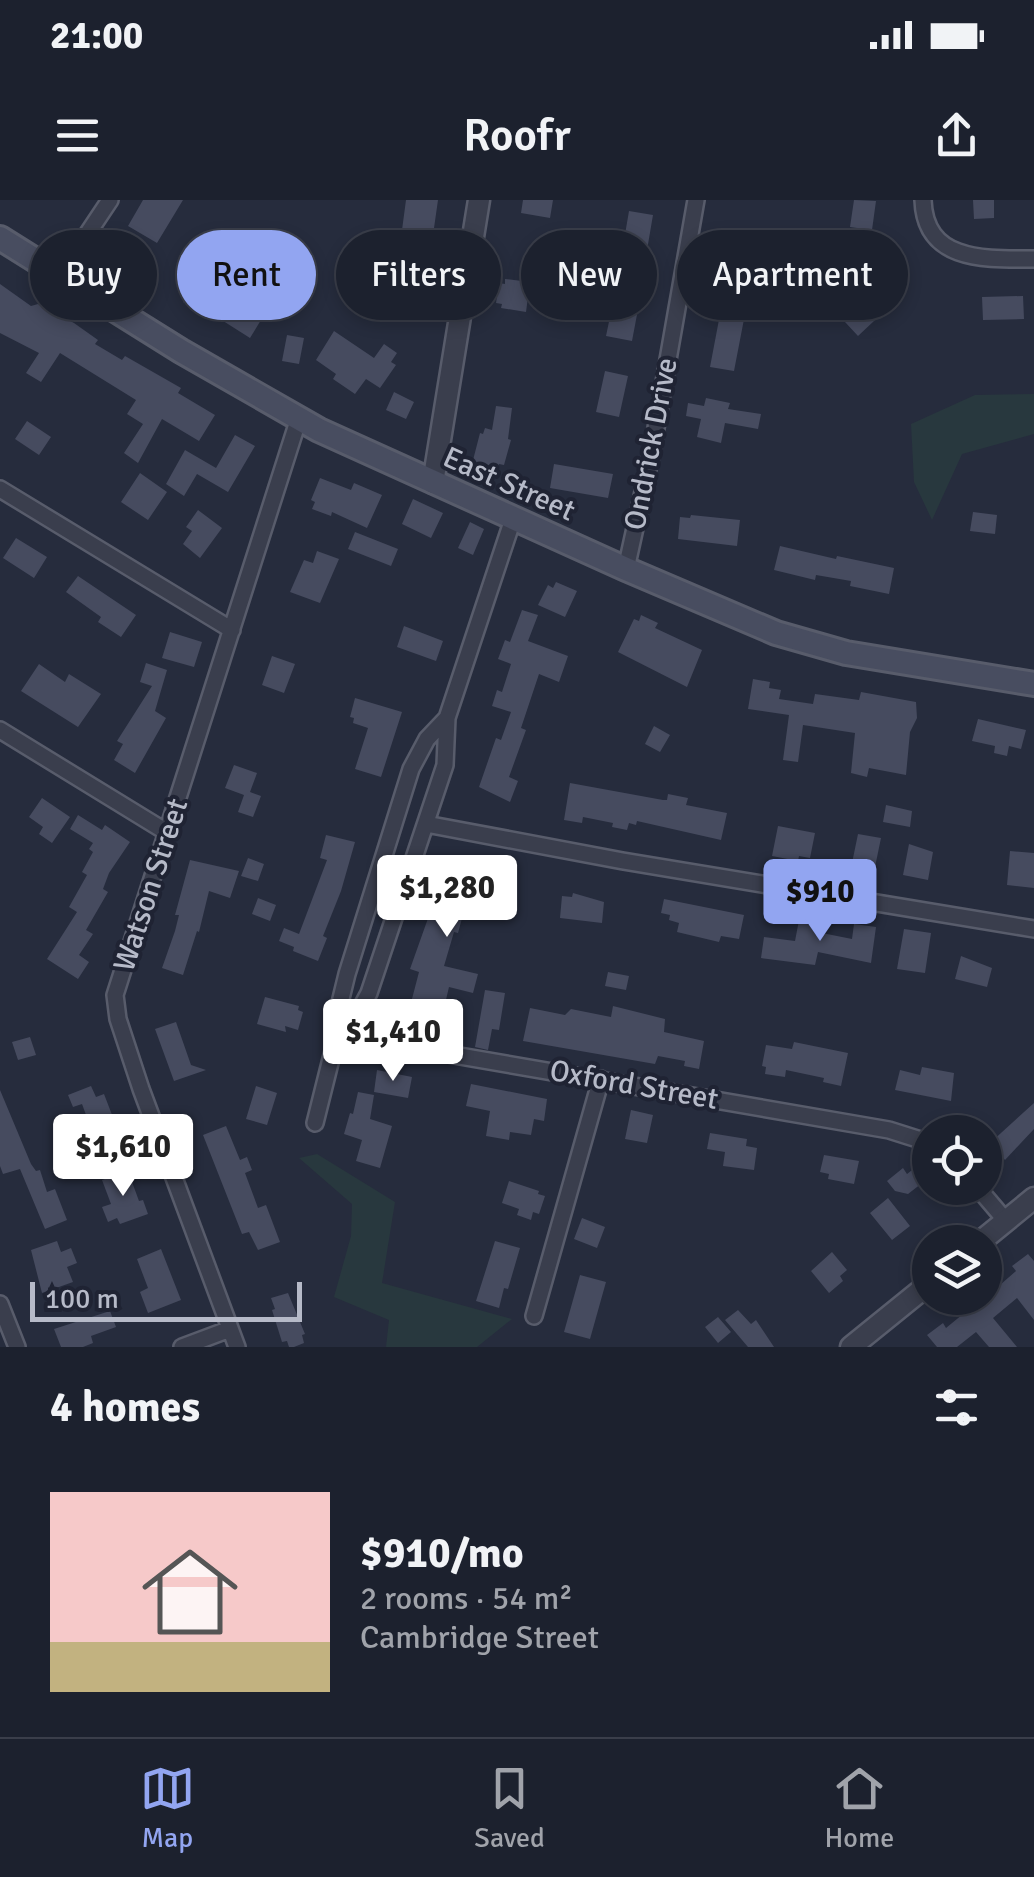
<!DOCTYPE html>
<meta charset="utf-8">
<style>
body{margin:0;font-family:Signika,sans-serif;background:#252936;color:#f1f3f6;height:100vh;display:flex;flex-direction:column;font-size:38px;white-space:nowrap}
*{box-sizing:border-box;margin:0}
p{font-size:32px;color:#a0a3aa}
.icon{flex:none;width:55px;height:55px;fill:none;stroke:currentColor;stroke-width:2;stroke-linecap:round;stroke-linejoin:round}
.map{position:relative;height:1147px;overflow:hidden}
.side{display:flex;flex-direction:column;background:#1c212e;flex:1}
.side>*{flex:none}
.guide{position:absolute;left:30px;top:30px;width:975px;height:90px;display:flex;gap:20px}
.tools{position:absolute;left:912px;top:915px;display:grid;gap:20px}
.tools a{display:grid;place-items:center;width:90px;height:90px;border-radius:50%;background:#1c212e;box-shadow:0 5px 15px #0003,0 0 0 2px #3a3e4a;font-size:50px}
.scale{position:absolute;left:30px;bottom:25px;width:272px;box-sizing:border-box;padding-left:10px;border:5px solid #b6bac8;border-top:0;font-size:28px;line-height:35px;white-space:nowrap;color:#b6bac8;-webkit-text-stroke:8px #1f2333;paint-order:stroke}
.price{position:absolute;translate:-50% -85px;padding:0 22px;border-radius:10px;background:#fff;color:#222;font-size:32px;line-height:65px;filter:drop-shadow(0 2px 5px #0008)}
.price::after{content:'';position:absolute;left:50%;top:60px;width:30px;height:22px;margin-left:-15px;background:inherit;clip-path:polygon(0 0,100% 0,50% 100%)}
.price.active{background:#92a5f1;color:#111}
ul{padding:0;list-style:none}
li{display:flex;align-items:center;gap:30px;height:250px;padding:0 50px}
li span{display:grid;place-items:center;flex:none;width:280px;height:200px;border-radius:0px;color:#555}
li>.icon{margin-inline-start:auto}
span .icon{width:120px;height:120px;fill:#fffc;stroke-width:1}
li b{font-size:42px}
h2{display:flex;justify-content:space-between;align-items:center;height:120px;padding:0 50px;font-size:42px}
.pill{padding:0 35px;border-radius:45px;background:#1c212e;box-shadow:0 5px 15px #0003,0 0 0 2px #3a3e4a;font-size:35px;line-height:90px}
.pill.active{background:#92a5f1;color:#111}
.status{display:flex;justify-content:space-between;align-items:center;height:70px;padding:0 50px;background:#1c212e;direction:ltr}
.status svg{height:28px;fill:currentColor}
header{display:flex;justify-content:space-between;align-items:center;height:130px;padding:0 50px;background:#1c212e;font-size:45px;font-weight:600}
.tab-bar{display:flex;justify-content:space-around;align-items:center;height:140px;border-top:2px solid #3a3e4a;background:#1c212e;font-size:28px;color:#a0a3aa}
.tab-bar a{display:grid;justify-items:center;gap:5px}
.tab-bar .active{color:#92a5f1}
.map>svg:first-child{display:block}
</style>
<div class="status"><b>21:00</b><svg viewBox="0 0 49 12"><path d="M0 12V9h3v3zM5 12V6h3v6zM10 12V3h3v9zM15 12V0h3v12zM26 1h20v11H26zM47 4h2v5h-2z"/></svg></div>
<header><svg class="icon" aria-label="menu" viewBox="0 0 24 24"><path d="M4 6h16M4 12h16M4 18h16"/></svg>Roofr<svg class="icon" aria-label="share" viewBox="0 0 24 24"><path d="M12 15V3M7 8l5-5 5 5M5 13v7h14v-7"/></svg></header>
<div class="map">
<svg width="1034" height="1147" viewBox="0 0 1034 1147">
<rect width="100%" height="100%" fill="#262c3d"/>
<path fill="#28383e" d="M 1034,194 L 1034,234 L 962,254 L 932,320 L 914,282 L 911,224 L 975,195 Z
M 317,954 L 395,1002 L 382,1083 L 512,1119 L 477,1147 L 386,1147 L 389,1120 L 334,1097 L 351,1036 L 352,1004 L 299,958 Z"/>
<path fill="#464b5f" d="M 143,0 L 183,0 L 157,43 L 128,26 Z
M 406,0 L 438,0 L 431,49 L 400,45 Z
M 523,0 L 553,0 L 550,18 L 521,13 Z
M 854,0 L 876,1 L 872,30 L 850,27 Z
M 973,0 L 994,0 L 994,18 L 974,19 Z
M 629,11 L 653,15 L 646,56 L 622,52 Z
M 733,34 L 757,39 L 749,78 L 726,73 Z
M 229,60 L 262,81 L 265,76 L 283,88 L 276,98 L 280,101 L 269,118 L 264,115 L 250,138 L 209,112 L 206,116 L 183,102 L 203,72 L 216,80 Z
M 855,60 L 871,77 L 867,81 L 890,106 L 858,136 L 845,122 L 855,113 L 843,100 L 852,92 L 837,76 Z
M 404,75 L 427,78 L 423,116 L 399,113 Z
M 618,78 L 643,83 L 632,141 L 606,136 Z
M 505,79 L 530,82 L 526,112 L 501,108 L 502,104 L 496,103 L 499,83 L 505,84 Z
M 0,84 L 31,106 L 38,104 L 74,123 L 98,140 L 95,144 L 122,160 L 125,156 L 181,188 L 178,193 L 215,215 L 199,241 L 162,219 L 138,263 L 124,253 L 143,224 L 127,214 L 136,200 L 60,153 L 41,182 L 26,173 L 39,153 L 0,133 Z
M 1023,96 L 1024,119 L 983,120 L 982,97 Z
M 721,109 L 745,114 L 734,171 L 710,167 Z
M 334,131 L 374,158 L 384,144 L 397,153 L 391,162 L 396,165 L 380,188 L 366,179 L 355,194 L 333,179 L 336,174 L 316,160 Z
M 287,135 L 304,138 L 299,164 L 282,161 Z
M 605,171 L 628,176 L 619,217 L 596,212 Z
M 394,192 L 414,202 L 406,219 L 386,210 Z
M 706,198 L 730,203 L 728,209 L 761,214 L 758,229 L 725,223 L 721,243 L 697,237 L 701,219 L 686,216 L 688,203 L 704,206 Z
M 496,206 L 512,208 L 508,239 L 511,240 L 504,265 L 499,264 L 495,279 L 480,275 L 482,266 L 472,264 L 480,233 L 483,234 L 485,228 L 492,230 Z
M 27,221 L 51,237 L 39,255 L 15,239 Z
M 235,235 L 255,246 L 228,292 L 197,274 L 184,296 L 166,284 L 185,250 L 216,268 Z
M 554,264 L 613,274 L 608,298 L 550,288 Z
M 140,273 L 167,292 L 148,320 L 121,302 Z
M 320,278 L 351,290 L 354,283 L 382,295 L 367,328 L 332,312 L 331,316 L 312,309 L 315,302 L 311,300 Z
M 413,299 L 443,313 L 431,338 L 402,324 Z
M 198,310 L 222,328 L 200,358 L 183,344 L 192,331 L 186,327 Z
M 973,312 L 997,315 L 995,334 L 970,331 Z
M 691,315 L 740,320 L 737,346 L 678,339 L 680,317 L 690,318 Z
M 470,322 L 484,329 L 473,355 L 458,348 Z
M 355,332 L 398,349 L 391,366 L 348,349 Z
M 16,338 L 47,357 L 34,378 L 3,358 Z
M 780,346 L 836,359 L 837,356 L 894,368 L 889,394 L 850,386 L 851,381 L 816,375 L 815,380 L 774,370 Z
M 317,351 L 339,359 L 320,403 L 290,392 L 304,360 L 313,363 Z
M 78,376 L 136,415 L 121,437 L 98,422 L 101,417 L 66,392 Z
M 556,382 L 577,391 L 565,417 L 538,405 L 548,385 L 553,388 Z
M 522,410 L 538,415 L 528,441 L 568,456 L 559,482 L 539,474 L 521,528 L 526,530 L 509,577 L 518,581 L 510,602 L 479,587 L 496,538 L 501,540 L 511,512 L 492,506 L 497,490 L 502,492 L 511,464 L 498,459 L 505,440 L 510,442 Z
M 641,415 L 658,423 L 655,428 L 702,450 L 687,487 L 618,452 L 634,419 L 639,421 Z
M 404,426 L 443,441 L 436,461 L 397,447 Z
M 170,432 L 202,442 L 194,467 L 162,458 Z
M 272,456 L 295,464 L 284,493 L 262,485 Z
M 146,463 L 167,470 L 155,511 L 166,518 L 135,573 L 114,560 L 123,544 L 117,541 L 152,486 L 140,482 Z
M 39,464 L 65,482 L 69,474 L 101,494 L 78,527 L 21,491 Z
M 753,479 L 770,482 L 769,488 L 781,490 L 779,499 L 813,504 L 815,494 L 859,500 L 861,492 L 916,502 L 917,518 L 910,532 L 906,575 L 869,568 L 867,577 L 851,573 L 855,533 L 803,525 L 798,562 L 783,560 L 789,515 L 748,509 Z
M 355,498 L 402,512 L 381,577 L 355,569 L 368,528 L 353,523 L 354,518 L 350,517 Z
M 978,519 L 1026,530 L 1021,549 L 1009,546 L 1007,556 L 994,553 L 995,546 L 972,541 Z
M 654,526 L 670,535 L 660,552 L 645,544 Z
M 234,565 L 257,573 L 250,592 L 261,596 L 253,617 L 238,612 L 244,595 L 225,588 Z
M 570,583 L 663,600 L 667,600 L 668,594 L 688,598 L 686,605 L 727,613 L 721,640 L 637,621 L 636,625 L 629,623 L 627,630 L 612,627 L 613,623 L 583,617 L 582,623 L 564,620 Z
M 42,598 L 70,617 L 52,643 L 39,634 L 43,627 L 29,617 Z
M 886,605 L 912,611 L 910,627 L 883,622 Z
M 78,615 L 102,630 L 105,625 L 130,642 L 109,673 L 103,689 L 108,692 L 86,730 L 93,734 L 79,755 L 89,762 L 78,779 L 47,759 L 77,712 L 69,707 L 87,675 L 82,672 L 93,652 L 89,649 L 93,643 L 70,629 Z
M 778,626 L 815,633 L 810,658 L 799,656 L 798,661 L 772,656 Z
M 858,634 L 881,638 L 875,667 L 852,663 Z
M 326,635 L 355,642 L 341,691 L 323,736 L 327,738 L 318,761 L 293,751 L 294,747 L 279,741 L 284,728 L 299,734 L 327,660 L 320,658 Z
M 909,644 L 933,652 L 928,680 L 903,675 Z
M 1010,651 L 1034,653 L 1034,688 L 1007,685 Z
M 248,658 L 264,664 L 258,681 L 241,676 Z
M 190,660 L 239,671 L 230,698 L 209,691 L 199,732 L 197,731 L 183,775 L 162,768 L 175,731 L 179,715 L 175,715 Z
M 448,662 L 500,681 L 486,719 L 464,711 L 458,733 L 454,732 L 444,766 L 478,774 L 473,793 L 449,787 L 440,825 L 407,818 L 419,772 L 410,769 Z
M 573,693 L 604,702 L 602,723 L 560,718 L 562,696 L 572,697 Z
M 258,698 L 276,705 L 270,721 L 252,714 Z
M 664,699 L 744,715 L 739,739 L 721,736 L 719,742 L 677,732 L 679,723 L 669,720 L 670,715 L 661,713 Z
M 800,715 L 822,720 L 822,733 L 852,739 L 854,724 L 876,727 L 871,763 L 818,752 L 815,765 L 761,758 L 764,737 L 795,741 Z
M 904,729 L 931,733 L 925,773 L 897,769 Z
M 961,756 L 992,768 L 987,787 L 955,779 Z
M 608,772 L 629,776 L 626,790 L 605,786 Z
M 485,790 L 505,793 L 499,830 L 492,829 L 488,850 L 475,847 Z
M 265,797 L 299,806 L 298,810 L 303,812 L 298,830 L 285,826 L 286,832 L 257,824 Z
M 613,806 L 665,819 L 664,832 L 704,841 L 699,869 L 684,866 L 685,861 L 658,856 L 655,864 L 523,841 L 530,808 L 565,815 L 571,809 L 611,817 Z
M 176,822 L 191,865 L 206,870 L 174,881 L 155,829 Z
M 30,837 L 36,855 L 18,860 L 12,842 Z
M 794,842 L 848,853 L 841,886 L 823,882 L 824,878 L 786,870 L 785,877 L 765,874 L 766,867 L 762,866 L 766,845 L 792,849 Z
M 922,867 L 954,873 L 951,901 L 895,890 L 900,870 L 920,875 Z
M 377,870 L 412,877 L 408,898 L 374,892 Z
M 471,884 L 547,899 L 544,921 L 534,919 L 531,935 L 510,932 L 509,940 L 486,936 L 490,911 L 466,906 Z
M 91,886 L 96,897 L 104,894 L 119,933 L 96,942 L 82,904 L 73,907 L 68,895 Z
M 256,886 L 277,893 L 267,925 L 246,919 Z
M 0,890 L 31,964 L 36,971 L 40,970 L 47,992 L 55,989 L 67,1020 L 45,1029 L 20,969 L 3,974 L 0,966 Z
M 358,892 L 374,895 L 370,919 L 392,926 L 380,968 L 356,961 L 362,940 L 344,934 L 350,913 L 353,914 Z
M 1034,903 L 1034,929 L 1005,960 L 990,943 Z
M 631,910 L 653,915 L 647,943 L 625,939 Z
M 226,926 L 240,960 L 247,957 L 252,970 L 245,973 L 258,1008 L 266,1005 L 280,1042 L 258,1050 L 249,1032 L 242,1034 L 203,935 Z
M 710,933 L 747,939 L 746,946 L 757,948 L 754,970 L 723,966 L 725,952 L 707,949 Z
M 824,955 L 859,961 L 854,984 L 828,979 L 829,974 L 820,972 Z
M 916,967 L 926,980 L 908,994 L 895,991 L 887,981 L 903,968 L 907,974 Z
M 128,971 L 139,1001 L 143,1000 L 148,1014 L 120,1024 L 117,1018 L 108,1022 L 102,1007 L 111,1004 L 102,980 Z
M 509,981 L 539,991 L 538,994 L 545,996 L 539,1014 L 533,1012 L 531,1020 L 517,1015 L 519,1009 L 502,1003 Z
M 888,998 L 910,1026 L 892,1040 L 870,1013 Z
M 582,1018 L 605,1027 L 597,1048 L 574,1039 Z
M 57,1041 L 61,1052 L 71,1048 L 77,1063 L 67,1067 L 73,1082 L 42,1093 L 31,1050 Z
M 495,1041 L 520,1048 L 508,1089 L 504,1088 L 499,1108 L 476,1101 Z
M 161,1049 L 181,1100 L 148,1113 L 140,1092 L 148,1088 L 137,1059 Z
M 832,1052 L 847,1070 L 840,1076 L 843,1081 L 829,1093 L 811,1071 Z
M 1028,1054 L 1034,1061 L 1034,1120 L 1017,1098 L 993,1118 L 1017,1147 L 989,1147 L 976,1132 L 957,1147 L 937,1147 L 927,1135 L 943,1123 L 946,1128 L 974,1105 L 968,1098 L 985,1098 L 1016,1071 L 1012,1066 Z
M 580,1075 L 606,1082 L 590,1139 L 564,1132 Z
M 288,1093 L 305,1134 L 302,1135 L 304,1143 L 294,1147 L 289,1147 L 287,1141 L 282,1142 L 272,1110 L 275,1109 L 271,1098 Z
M 738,1110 L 751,1124 L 756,1120 L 774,1147 L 748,1147 L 725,1120 Z
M 110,1111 L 116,1127 L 91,1136 L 93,1143 L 83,1147 L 61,1147 L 54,1129 Z
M 718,1117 L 731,1132 L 718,1143 L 705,1127 Z"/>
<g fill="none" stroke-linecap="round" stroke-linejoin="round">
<defs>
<path id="minor" d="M 923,0 C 925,63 987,59 1034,59
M 60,75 L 110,0
M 0,289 L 232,430
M 626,369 L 652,251 L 696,0
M 0,530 L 168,633
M 426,624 L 623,661 L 1034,729
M 339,827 L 419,849 L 889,930 L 930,943
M 339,827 L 356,817 L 369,793 L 445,565 L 447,518 L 513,319
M 315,923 L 339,827 L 337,815 L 347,774 L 411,569 L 427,539 L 447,518
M 978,988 L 1006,1021
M 0,1104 L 17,1147
M 534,1116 L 601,879
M 182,1147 L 230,1129
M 237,1147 L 141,889 L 118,819 L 115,795 L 299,218"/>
<path id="tertiary" d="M 433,283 L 479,0
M 980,1042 L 1034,998
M 851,1147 L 930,1083"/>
<path id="secondary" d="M 0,38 L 181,151 L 319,230 L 626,369 L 776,433 L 846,453 L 1034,484"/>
</defs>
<use href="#minor" stroke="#585c6b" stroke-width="20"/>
<use href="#tertiary" stroke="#585c6b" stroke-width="25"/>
<use href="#secondary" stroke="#585c6b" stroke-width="28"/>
<use href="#minor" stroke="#3a3e4d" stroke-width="15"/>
<use href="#tertiary" stroke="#3a3e4d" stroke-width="20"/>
<use href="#secondary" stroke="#484d60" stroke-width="22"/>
</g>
<g text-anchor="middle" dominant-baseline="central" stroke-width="8" stroke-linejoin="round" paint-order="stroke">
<g font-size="30" fill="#b6bac8" stroke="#1f2333">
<text transform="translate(651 244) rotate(-79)">Ondrick Drive</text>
<text transform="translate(509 284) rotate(24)">East Street</text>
<text transform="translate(151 685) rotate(-72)">Watson Street</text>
<text transform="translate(634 885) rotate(10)">Oxford Street</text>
</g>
</g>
</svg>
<div class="tools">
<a><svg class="icon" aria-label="locate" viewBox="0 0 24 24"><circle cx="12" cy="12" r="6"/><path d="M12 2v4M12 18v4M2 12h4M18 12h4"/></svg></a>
<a><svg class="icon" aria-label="layers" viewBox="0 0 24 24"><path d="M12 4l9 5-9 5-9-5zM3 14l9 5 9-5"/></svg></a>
</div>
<div class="scale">100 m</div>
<b class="price" style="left:447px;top:740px">$1,280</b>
<b class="price active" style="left:820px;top:744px">$910</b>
<b class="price" style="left:393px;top:884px">$1,410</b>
<b class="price" style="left:123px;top:999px">$1,610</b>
<div class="guide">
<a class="pill">Buy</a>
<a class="pill active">Rent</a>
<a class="pill">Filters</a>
<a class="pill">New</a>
<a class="pill">Apartment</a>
</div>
</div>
<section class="side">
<h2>4 homes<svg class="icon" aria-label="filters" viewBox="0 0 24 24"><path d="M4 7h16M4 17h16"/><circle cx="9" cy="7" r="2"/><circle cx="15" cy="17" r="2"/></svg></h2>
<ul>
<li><span style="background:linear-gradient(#f6c9c9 75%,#c2b280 0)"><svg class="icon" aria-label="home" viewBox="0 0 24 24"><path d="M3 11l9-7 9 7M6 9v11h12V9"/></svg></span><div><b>$910/mo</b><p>2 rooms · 54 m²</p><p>Cambridge Street</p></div></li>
</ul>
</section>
<nav class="tab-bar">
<a class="active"><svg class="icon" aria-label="map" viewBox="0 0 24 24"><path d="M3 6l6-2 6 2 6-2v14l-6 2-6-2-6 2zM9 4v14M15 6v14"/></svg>Map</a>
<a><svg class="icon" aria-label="saved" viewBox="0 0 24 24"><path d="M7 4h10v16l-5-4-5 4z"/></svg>Saved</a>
<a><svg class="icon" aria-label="home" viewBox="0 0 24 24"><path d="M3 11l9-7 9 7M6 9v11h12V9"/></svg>Home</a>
</nav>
